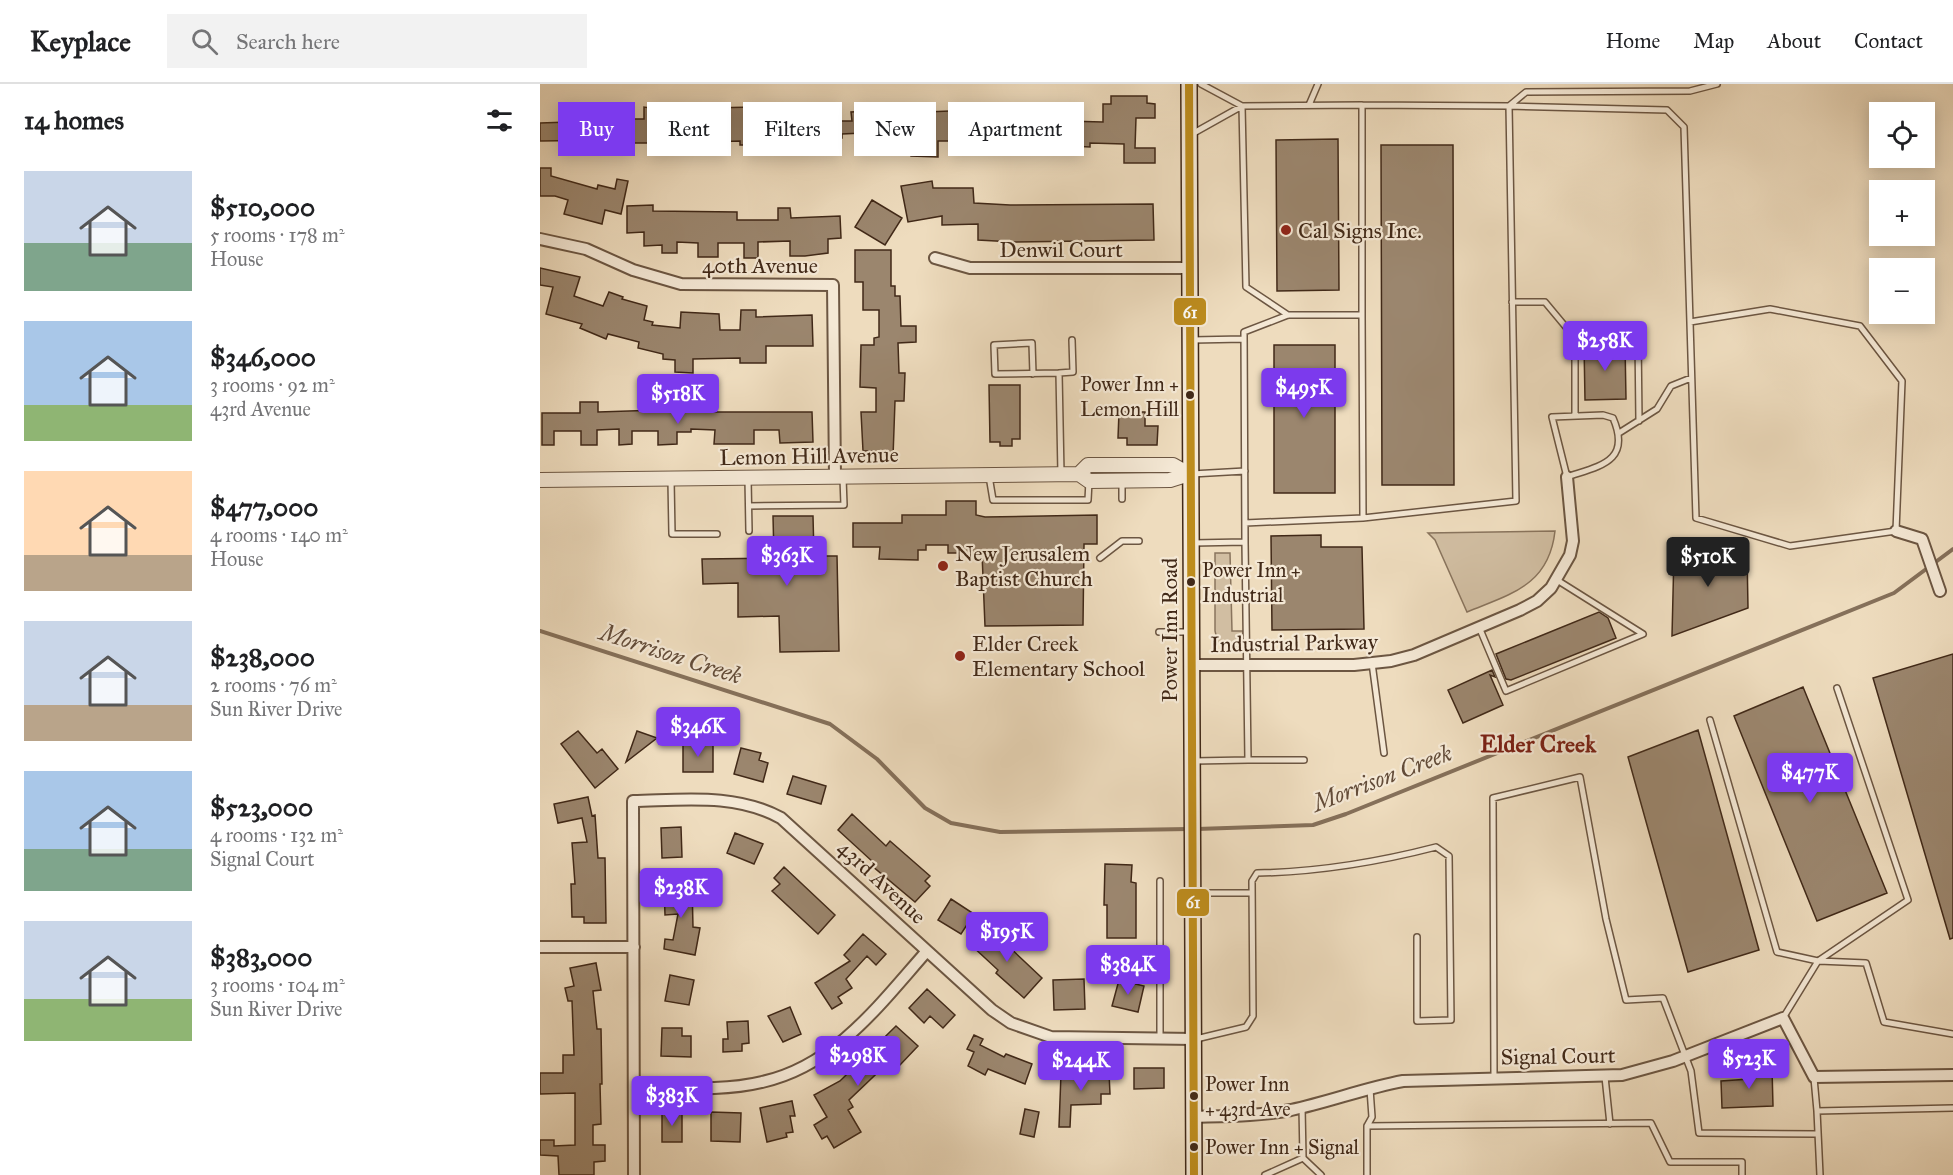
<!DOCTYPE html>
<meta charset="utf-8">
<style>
body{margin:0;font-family:"IM FELL Great Primer",serif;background:#f2f2f2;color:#202124;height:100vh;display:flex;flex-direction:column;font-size:22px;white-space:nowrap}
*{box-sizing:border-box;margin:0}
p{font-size:20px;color:#757577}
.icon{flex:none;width:33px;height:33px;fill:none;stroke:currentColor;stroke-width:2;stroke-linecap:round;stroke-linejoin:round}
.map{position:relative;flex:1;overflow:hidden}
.sheet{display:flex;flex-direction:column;background:#fff;width:540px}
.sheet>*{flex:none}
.top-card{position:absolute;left:18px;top:18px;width:570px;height:54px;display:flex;gap:12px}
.controls{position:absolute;left:1329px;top:18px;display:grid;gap:12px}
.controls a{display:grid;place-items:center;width:66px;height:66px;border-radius:0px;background:#fff;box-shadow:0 3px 15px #0003;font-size:30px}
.price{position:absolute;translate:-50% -51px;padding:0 14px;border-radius:6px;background:#7c3aed;color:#fff;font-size:20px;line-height:39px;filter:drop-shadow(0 2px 3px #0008)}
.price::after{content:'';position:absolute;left:50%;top:36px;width:18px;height:14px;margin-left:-9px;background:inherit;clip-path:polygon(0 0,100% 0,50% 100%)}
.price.active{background:#222;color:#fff}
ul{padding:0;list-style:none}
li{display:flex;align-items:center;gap:18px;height:150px;padding:0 24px}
li span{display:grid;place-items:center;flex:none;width:168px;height:120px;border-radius:0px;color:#555}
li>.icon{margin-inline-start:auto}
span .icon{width:72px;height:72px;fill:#fffc;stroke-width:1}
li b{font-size:26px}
h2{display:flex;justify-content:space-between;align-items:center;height:72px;padding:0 24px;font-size:26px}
.chip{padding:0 21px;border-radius:0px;background:#fff;box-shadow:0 3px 15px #0003;font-size:21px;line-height:54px}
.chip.active{background:#7c3aed;color:#fff}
header{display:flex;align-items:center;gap:36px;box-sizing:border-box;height:84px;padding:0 30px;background:#fff;border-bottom:2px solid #e0e0e0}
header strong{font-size:28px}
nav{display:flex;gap:33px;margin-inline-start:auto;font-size:21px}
.search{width:420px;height:54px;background:#f2f2f2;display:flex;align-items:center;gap:15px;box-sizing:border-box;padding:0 21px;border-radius:0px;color:#757577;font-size:22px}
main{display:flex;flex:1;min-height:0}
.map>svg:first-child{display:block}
</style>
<header>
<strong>Keyplace</strong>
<div class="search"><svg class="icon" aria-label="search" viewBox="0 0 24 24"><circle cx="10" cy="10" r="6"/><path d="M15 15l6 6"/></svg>Search here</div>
<nav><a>Home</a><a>Map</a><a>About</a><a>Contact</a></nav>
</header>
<main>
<section class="sheet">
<h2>14 homes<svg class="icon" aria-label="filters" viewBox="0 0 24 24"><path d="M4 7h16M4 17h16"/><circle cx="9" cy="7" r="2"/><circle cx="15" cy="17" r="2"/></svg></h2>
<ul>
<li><span style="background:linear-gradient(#c9d6e8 60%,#7fa58c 0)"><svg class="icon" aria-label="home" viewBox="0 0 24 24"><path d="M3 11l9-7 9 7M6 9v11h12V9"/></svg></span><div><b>$510,000</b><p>5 rooms · 178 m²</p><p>House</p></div></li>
<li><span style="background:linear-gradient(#a9c7e8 70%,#8fb573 0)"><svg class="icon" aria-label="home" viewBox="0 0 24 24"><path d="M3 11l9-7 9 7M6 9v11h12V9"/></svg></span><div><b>$346,000</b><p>3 rooms · 92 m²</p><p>43rd Avenue</p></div></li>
<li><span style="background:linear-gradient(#ffd9b3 70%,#b9a48a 0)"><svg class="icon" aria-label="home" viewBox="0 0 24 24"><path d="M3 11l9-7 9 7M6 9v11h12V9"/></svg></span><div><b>$477,000</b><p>4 rooms · 140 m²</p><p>House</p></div></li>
<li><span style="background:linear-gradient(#c9d6e8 70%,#b9a48a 0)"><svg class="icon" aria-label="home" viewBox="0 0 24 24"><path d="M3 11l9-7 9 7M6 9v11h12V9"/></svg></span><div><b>$238,000</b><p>2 rooms · 76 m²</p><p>Sun River Drive</p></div></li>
<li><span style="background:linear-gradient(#a9c7e8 65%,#7fa58c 0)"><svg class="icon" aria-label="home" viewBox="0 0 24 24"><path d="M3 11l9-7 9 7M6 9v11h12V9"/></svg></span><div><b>$523,000</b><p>4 rooms · 132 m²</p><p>Signal Court</p></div></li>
<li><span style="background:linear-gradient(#c9d6e8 65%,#8fb573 0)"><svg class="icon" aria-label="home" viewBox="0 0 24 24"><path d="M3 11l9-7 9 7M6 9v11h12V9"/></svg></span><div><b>$383,000</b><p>3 rooms · 104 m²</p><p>Sun River Drive</p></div></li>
</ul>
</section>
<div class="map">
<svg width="1413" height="1091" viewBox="0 0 1413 1091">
<rect width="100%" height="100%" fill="#eedcbe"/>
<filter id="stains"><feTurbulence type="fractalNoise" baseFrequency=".00333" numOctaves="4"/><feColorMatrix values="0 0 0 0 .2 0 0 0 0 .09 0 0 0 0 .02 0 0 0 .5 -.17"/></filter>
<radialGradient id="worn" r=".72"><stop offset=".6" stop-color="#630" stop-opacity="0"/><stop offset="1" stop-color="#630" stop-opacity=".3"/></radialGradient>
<path fill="#d1bea2" stroke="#89745d" stroke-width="1.5" d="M 1015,447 C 1009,502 970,510 927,528 L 895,456 L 888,449 Z
M 675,469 L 690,469 L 692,547 L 703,547 L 704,563 L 686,563 L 678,559 L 675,547 Z"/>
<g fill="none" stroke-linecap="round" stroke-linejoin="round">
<path stroke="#85705a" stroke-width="4" d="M 0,547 L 290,640 L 337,675 L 385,724 L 411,739 L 460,748 L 649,745
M 657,745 L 773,741 L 806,730 L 1354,509 L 1413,465"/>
</g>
<path fill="#9b866e" stroke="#412918" stroke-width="1.5" d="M 571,12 L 607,12 L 607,19 L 615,20 L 615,34 L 596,34 L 595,64 L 615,64 L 615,79 L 584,79 L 584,60 L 550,59 L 550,63 L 531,62 L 531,48 L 494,49 L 494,65 L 454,64 L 454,57 L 398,57 L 398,73 L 371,72 L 371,65 L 344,65 L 344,48 L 302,50 L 302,54 L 284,54 L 284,66 L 270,65 L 270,55 L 212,55 L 212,61 L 200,61 L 200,57 L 170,58 L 169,45 L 117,46 L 117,53 L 110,53 L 110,59 L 83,59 L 83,63 L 69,62 L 69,56 L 0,57 L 0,39 L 29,38 L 29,24 L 43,24 L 43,39 L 66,39 L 67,23 L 83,24 L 83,35 L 104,35 L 104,23 L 117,25 L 216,23 L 217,38 L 244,38 L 244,23 L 288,23 L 288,37 L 312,37 L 311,28 L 352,26 L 371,24 L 371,21 L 386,21 L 386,28 L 481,24 L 481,28 L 525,29 L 525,37 L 563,38 L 563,20 L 571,20 Z
M 798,55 L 799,206 L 737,207 L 736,56 Z
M 841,61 L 913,61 L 914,401 L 842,401 Z
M 0,84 L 11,84 L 11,92 L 57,105 L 58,101 L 75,105 L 77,95 L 88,97 L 81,130 L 65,126 L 62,140 L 24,130 L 28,116 L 15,112 L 0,112 Z
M 392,97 L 393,104 L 433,104 L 434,119 L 470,121 L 613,120 L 614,156 L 474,158 L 438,156 L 438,140 L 402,141 L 402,132 L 368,138 L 361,102 Z
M 332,116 L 362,134 L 345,161 L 315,143 Z
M 113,121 L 113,127 L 197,128 L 197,136 L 238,136 L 238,124 L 250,124 L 251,134 L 300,132 L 301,154 L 288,155 L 288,169 L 265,172 L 250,172 L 250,157 L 218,158 L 218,174 L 204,174 L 204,159 L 178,159 L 178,173 L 158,173 L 158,159 L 137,158 L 137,169 L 122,169 L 122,161 L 104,162 L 104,148 L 87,149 L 87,122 Z
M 315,166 L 351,166 L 351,202 L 355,202 L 355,212 L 360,212 L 361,242 L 376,242 L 376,258 L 358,259 L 359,289 L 365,289 L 364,317 L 355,317 L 353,373 L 334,372 L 335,367 L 323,367 L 321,328 L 336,328 L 336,304 L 320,303 L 321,261 L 334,261 L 334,254 L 339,253 L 339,226 L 323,226 L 323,198 L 315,198 Z
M 0,184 L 40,193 L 34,212 L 63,222 L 69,208 L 83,213 L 82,215 L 107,222 L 104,236 L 113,238 L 112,241 L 140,244 L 141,228 L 179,230 L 180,246 L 200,246 L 201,226 L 216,226 L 216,233 L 272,231 L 273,262 L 226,262 L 226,279 L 200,279 L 200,274 L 153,275 L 153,289 L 135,288 L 135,276 L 123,275 L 123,270 L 98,264 L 99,258 L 68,250 L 66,255 L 40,244 L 42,240 L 6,230 L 13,203 L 0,201 Z
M 1044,260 L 1085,260 L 1086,315 L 1045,316 Z
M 734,261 L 795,261 L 795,409 L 734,409 Z
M 449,301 L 480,301 L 480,355 L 472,355 L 472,362 L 460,362 L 460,358 L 450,358 Z
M 40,318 L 58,318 L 58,328 L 150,325 L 151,328 L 272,328 L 273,358 L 240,359 L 239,346 L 214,346 L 214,360 L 174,360 L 175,346 L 151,345 L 151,348 L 137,348 L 137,360 L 118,361 L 118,347 L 92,347 L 92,360 L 79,361 L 79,345 L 57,346 L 57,361 L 41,361 L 41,347 L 14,347 L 14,361 L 2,361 L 2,329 L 40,329 Z
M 579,328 L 605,328 L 605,342 L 618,342 L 617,361 L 587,361 L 587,354 L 578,354 Z
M 406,417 L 436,417 L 436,431 L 445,433 L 557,431 L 557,460 L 544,460 L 543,541 L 445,542 L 442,469 L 408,469 L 408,461 L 386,461 L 386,466 L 378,466 L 378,476 L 339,475 L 340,463 L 313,463 L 313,439 L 362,439 L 362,431 L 406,431 Z
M 233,432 L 273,432 L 274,472 L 297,472 L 299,567 L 240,568 L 239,532 L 198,533 L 198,499 L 163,500 L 162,475 L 234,474 Z
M 781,451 L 781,463 L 822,463 L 824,545 L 732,546 L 731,452 Z
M 1134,469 L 1207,469 L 1208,524 L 1132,552 Z
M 1059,528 L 1068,534 L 1076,554 L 971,596 L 966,595 L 956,570 Z
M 1413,570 L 1413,854 L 1410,855 L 1333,594 Z
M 952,586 L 955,593 L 950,591 L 963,621 L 923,639 L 908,606 Z
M 1263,603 L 1347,809 L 1277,837 L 1194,632 Z
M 1158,646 L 1219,866 L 1148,888 L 1088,673 Z
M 38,647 L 57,669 L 62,665 L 78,685 L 55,704 L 21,660 Z
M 97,647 L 117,654 L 86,678 Z
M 143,661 L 173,661 L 173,688 L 143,688 Z
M 201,664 L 221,669 L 219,676 L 228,679 L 223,698 L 194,690 Z
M 253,692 L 286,702 L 281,720 L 247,710 Z
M 48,713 L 52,732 L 55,731 L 58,774 L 65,774 L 66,839 L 44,839 L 44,833 L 32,833 L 31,800 L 35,800 L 32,759 L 47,758 L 42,734 L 18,739 L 14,720 Z
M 312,730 L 346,762 L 350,757 L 390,792 L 385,797 L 390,802 L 375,818 L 331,781 L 333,778 L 298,746 Z
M 141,743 L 142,773 L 122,774 L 121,744 Z
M 195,749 L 223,760 L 214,780 L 187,769 Z
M 565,780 L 592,781 L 591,798 L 596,799 L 596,854 L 567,854 L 567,821 L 564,821 Z
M 244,783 L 295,831 L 278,850 L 232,807 L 240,800 L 234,794 Z
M 152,800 L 153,843 L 160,844 L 155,871 L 124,865 L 125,855 L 133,856 L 138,830 L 125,831 L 124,801 Z
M 411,815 L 434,830 L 421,850 L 398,836 Z
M 448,843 L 502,894 L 484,914 L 456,889 L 458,886 L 431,861 Z
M 323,850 L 346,870 L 336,881 L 327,872 L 306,895 L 312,904 L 298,913 L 302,919 L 292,925 L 275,899 L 310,877 L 304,871 Z
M 56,879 L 61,906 L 53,907 L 57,945 L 61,945 L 62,1000 L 60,1000 L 61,1040 L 53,1041 L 53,1061 L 65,1061 L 65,1077 L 54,1078 L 54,1091 L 19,1091 L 18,1072 L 0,1071 L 0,1056 L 14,1056 L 14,1062 L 35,1061 L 35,1009 L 0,1010 L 0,989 L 23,989 L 23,971 L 34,971 L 32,917 L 28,917 L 25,904 L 34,902 L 30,884 Z
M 130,891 L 154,896 L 149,921 L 125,917 Z
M 544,895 L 545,925 L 514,926 L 513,896 Z
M 579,896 L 604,902 L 598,928 L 572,922 Z
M 387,905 L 415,931 L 403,944 L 390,932 L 384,939 L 369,924 Z
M 250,923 L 261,950 L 243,958 L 228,932 Z
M 208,937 L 209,959 L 202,960 L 202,967 L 183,968 L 183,955 L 188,955 L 187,938 Z
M 356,942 L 378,962 L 360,981 L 353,974 L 309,1016 L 313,1023 L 308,1026 L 321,1048 L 294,1064 L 287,1052 L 282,1055 L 274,1041 L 287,1033 L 274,1011 L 300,997 Z
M 122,944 L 142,944 L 142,952 L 151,952 L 151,973 L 121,972 Z
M 434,951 L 443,955 L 440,961 L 464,973 L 466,970 L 492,980 L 485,1000 L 448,985 L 445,991 L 428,982 L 434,968 L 427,965 Z
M 594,984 L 624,984 L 624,1004 L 594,1005 Z
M 1232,984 L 1233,1022 L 1182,1024 L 1181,997 L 1210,995 L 1209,985 Z
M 569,989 L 570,1010 L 561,1010 L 561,1020 L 531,1021 L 530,1043 L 519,1043 L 521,990 Z
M 252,1017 L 255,1032 L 250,1032 L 253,1048 L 246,1049 L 247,1053 L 227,1058 L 220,1024 Z
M 485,1025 L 499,1028 L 494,1053 L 480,1050 Z
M 122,1028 L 142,1028 L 142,1058 L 122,1058 Z
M 171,1028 L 201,1029 L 200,1058 L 171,1057 Z"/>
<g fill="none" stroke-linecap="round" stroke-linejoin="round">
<defs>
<path id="service" d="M 661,0 L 702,22 L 822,21
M 769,21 L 778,0
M 969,22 L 1127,26 L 1144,43 C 1148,174 1152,304 1156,434 L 1250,462 L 1356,447 L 1362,297 L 1320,242 L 1230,225 L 1150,238
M 969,22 L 986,8 L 1150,7 L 1177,0
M 652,50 L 702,22 L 706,203 L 748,231
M 972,218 L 1005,218 L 1035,254
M 652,256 L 704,255
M 519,289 L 533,288 L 532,256
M 493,290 L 492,259 L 454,261 L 455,290 L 519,289 L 521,390
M 1063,331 L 1073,334 C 1092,378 1059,382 1027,393 L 1012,333 Z
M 1035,332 L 1035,254 L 1098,253 L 1099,337
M 1079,349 L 1117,325 L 1131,302 L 1151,294
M 652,390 L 705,387
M 449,392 L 453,416 L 548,416 L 549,397
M 208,395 L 209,447
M 131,396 L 132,450 L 177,450
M 582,398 L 582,415
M 209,422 L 304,421 L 303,394
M 705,439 L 823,434
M 705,458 L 704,248 L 748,231 L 822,231 L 823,434 L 976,417 L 969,22 L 822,21 L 822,231
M 653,459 L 705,458 L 708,676 L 654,677
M 560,474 L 582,457 L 599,457
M 939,543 L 966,607 L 1103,550 L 1017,496
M 619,548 L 650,548
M 832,579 L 844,669
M 1170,636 L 1237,868 L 1278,877 L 1243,934
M 708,676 L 764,676
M 620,797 L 620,954
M 654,809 L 712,809
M 1278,877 L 1368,816 L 1297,604
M 1279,877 L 1326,879 L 1344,938 L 1413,950
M 656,955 L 706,943 L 713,932 L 712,797 L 717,789 C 777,788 838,778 896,763 L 909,772 L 911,936 L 877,937 L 877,853
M 954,993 L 953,714 L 1040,693 L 1066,835 L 1086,916 L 1123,914 L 1151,987 L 1159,1049 L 1277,1050
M 1065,993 L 1070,1040
M 1274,994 L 1277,1027 L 1413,1024
M 762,1023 L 763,1074 L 781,1091
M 1277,1027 L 1280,1091
M 827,1042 L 1111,1039 L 1130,1078 L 1202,1078 L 1202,1091
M 725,1091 L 763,1074
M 827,1091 L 827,1042 L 832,1033 L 830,1005"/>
<path id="minor" d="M 0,155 L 46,165 L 93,186 L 141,200 L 293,201 L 295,393
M 395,174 L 430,184 L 649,184
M 1356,447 L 1382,455 L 1400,507
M 653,581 L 814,581 L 851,577 L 874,571 L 980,526 L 997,517 L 1011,504 L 1030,471 L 1033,457 L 1027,393
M 0,863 L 94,863
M 94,1003 C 136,1003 181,1008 222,998 C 295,982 340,920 387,867
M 654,1033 C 687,1032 719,1032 751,1026 C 789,1018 825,1004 863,997 L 1082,991 L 1133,977 L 1243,934 L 1274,993 L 1413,991
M 94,1091 L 93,717 C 144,716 195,709 241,734 L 452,926 L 471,939 L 511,953 L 654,955"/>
<path id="tertiary" d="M 539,390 L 548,381 L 633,381 L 649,390
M 0,396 L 539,390 L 549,397 L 630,396 L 649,390"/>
<path id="secondary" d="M 649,0 L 654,1091"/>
</defs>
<use href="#service" stroke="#6c5642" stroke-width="8"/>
<use href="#minor" stroke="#6c5642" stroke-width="14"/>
<use href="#tertiary" stroke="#6c5642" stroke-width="16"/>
<use href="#secondary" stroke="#412918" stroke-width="18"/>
<use href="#service" stroke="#f4e8d5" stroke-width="5"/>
<use href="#minor" stroke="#f4e8d5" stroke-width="10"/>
<use href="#tertiary" stroke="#f4e8d5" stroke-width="14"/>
<use href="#secondary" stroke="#f4e8d5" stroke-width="15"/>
<defs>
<path id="bus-1" d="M 649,0 L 654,1091"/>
</defs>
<use href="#bus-1" stroke="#f4e8d5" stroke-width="12"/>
<use href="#bus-1" stroke="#bd8c1d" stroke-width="8"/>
</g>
<g fill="#8f2418" stroke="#f4e8d5" stroke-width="2">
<circle cx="746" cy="146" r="6"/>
<circle cx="403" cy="482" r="6"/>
<circle cx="420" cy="572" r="6"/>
</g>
<g fill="#412918" stroke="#f4e8d5" stroke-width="2">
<circle cx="650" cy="311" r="5"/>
<circle cx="651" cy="498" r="5"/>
<circle cx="654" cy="1012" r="5"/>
<circle cx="654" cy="1063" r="5"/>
</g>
<g text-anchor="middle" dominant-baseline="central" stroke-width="4.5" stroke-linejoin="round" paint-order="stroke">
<g font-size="20" fill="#412918" stroke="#f4e8d5" text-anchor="start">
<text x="639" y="300" text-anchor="end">Power Inn +<tspan x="639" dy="25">Lemon Hill</tspan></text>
<text x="662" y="486">Power Inn +<tspan x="662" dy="25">Industrial</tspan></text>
<text x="665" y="1000">Power Inn<tspan x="665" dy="25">+ 43rd Ave</tspan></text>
<text x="665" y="1063">Power Inn + Signal</text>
</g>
<g font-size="22" fill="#412918" stroke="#f4e8d5" text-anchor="start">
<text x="758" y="146">Cal Signs Inc.</text>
<text x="415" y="469">New Jerusalem<tspan x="415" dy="25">Baptist Church</tspan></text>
<text x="432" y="559">Elder Creek<tspan x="432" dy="25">Elementary School</tspan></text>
</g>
<g font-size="22" fill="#412918" stroke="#f4e8d5">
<text x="521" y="165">Denwil Court</text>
<text x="220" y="181">40th Avenue</text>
<text transform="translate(269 372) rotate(-1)">Lemon Hill Avenue</text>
<text transform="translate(629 546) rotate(-90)">Power Inn Road</text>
<text transform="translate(754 559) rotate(-1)">Industrial Parkway</text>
<text transform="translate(342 798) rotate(43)">43rd Avenue</text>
<text transform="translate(1018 972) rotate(-1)">Signal Court</text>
</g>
<g font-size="24" font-style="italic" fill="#634c39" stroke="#f4e8d5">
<text transform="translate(131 570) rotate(18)">Morrison Creek</text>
<text transform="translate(842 694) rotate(-21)">Morrison Creek</text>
</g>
<g font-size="24" font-weight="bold" fill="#7a1f14" stroke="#f4e8d5">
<text x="998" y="660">Elder Creek</text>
</g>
</g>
<g stroke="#f4e8d5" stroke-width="2">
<rect x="633" y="213" width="34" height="29" rx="6" fill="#bd8c1d"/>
<rect x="636" y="804" width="34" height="29" rx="6" fill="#bd8c1d"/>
</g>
<g font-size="16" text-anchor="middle" font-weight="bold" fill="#fff">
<text x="650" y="234">61</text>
<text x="653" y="824">61</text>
</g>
<rect width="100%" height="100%" filter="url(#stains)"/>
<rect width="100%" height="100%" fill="url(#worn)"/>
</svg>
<div class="controls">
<a><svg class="icon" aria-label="locate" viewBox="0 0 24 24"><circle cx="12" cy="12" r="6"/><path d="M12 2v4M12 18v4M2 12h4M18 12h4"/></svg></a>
<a>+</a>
<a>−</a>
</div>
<b class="price" style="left:1065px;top:288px">$258K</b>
<b class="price" style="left:764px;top:335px">$495K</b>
<b class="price" style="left:138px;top:341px">$518K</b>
<b class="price" style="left:247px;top:503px">$363K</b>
<b class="price active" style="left:1168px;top:504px">$510K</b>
<b class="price" style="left:158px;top:674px">$346K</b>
<b class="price" style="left:1270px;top:720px">$477K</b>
<b class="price" style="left:141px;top:835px">$238K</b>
<b class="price" style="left:467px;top:879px">$195K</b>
<b class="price" style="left:588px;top:912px">$384K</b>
<b class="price" style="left:318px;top:1003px">$298K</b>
<b class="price" style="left:1209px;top:1006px">$523K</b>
<b class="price" style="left:541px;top:1008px">$244K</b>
<b class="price" style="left:132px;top:1043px">$383K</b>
<div class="top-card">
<a class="chip active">Buy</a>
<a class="chip">Rent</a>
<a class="chip">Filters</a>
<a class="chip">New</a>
<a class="chip">Apartment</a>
</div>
</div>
</main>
